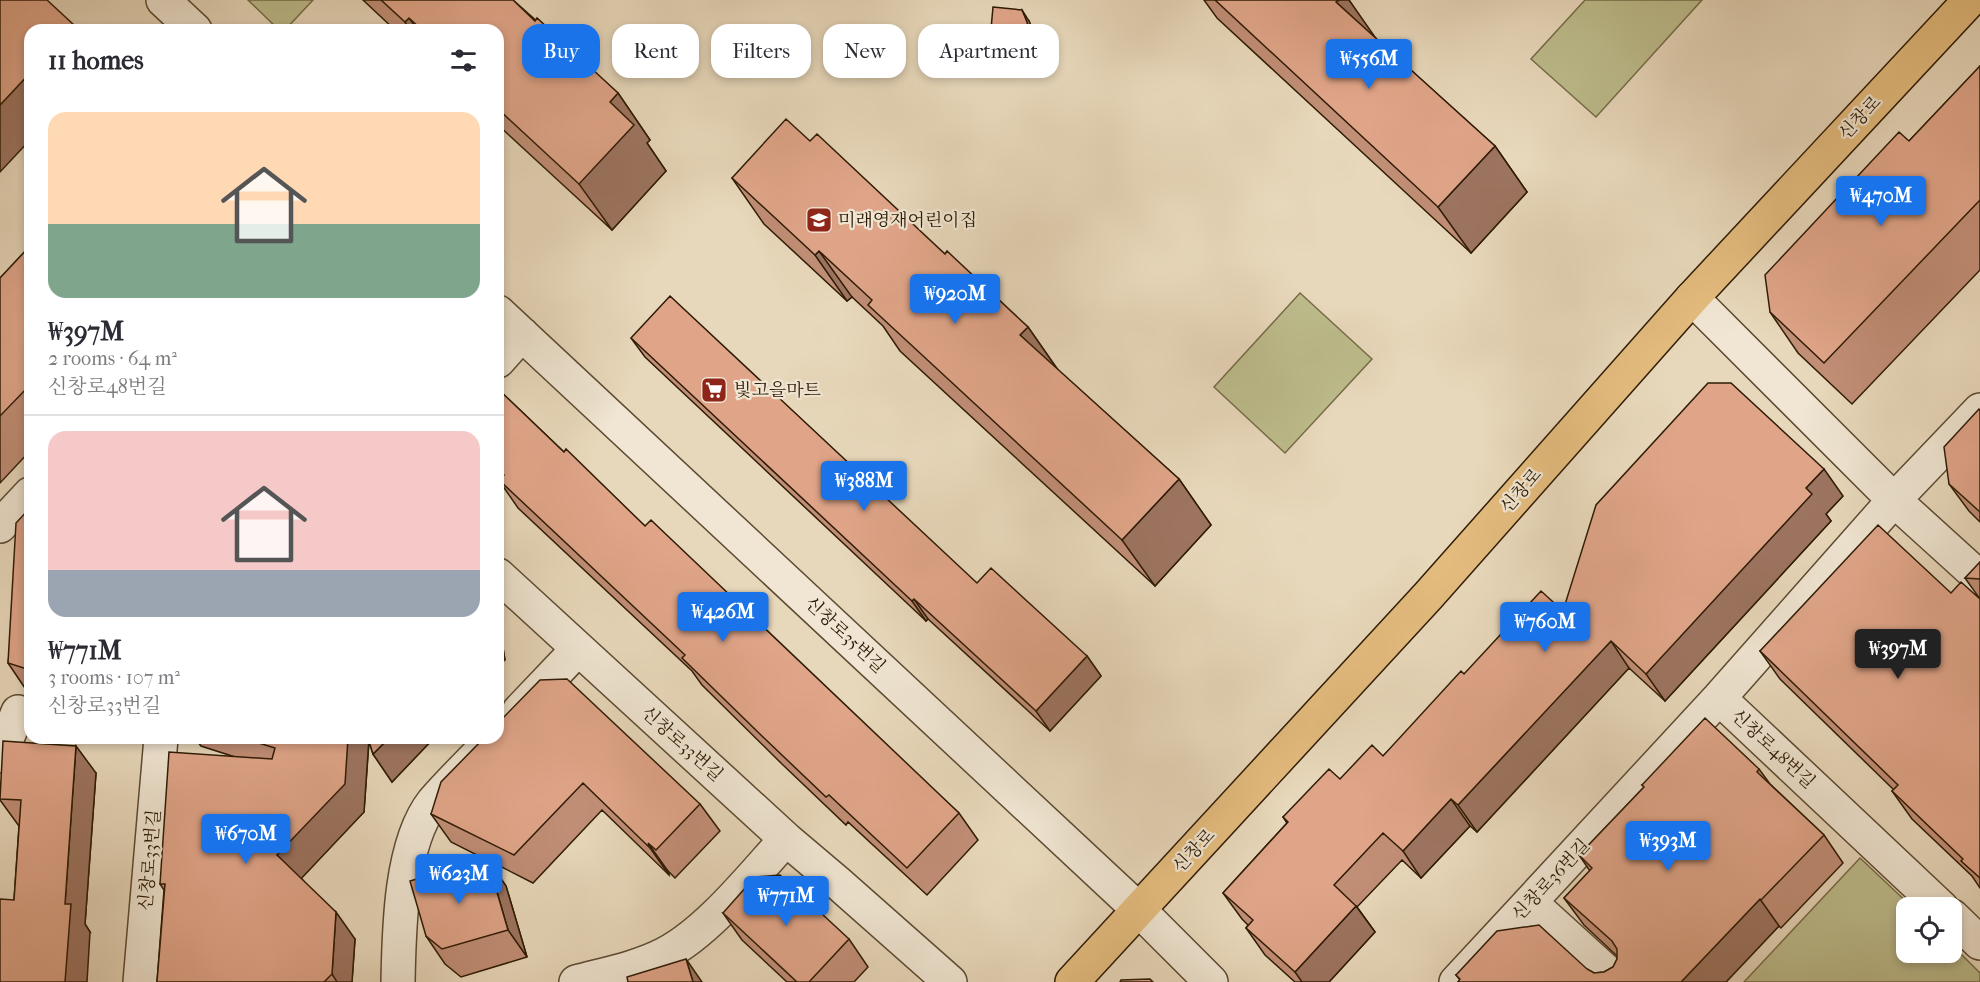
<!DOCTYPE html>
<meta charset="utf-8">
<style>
body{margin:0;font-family:"IM FELL French Canon","Noto Serif KR",serif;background:#f7f7f7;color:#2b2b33;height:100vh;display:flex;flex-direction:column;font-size:22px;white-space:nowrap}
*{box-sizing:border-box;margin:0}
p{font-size:20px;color:#7c7c81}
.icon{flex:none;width:33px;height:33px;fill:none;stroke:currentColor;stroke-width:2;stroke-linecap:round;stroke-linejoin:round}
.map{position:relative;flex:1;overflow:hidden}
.details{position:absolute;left:24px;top:24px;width:480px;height:720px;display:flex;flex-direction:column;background:#fff;border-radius:18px;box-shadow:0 3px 9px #0003}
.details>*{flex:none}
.guide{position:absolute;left:522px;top:24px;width:570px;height:54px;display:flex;gap:12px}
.tools{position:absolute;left:1896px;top:897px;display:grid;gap:12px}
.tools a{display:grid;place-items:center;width:66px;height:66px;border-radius:12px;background:#fff;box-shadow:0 3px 9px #0003;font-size:30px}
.price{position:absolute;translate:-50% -51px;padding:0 14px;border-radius:6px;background:#1a73e8;color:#fff;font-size:20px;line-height:39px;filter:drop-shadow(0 2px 3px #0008)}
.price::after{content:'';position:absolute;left:50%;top:36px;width:18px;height:14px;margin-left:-9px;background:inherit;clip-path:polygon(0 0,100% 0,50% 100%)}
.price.selected{background:#222;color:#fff}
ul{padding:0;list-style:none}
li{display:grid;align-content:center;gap:12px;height:318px;padding:0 24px}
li+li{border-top:2px solid #e1e1e2}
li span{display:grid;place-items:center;height:186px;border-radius:18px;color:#555}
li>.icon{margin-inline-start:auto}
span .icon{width:108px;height:108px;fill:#fffc;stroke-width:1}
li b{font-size:26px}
h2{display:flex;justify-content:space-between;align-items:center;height:72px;padding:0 24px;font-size:26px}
.tag{padding:0 21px;border-radius:18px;background:#fff;box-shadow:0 3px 9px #0003;font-size:21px;line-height:54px}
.tag.selected{background:#1a73e8;color:#fff}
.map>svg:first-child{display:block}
</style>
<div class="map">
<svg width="1980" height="982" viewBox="0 0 1980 982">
<rect width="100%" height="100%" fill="#e8d8bb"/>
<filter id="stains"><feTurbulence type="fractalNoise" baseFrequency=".00333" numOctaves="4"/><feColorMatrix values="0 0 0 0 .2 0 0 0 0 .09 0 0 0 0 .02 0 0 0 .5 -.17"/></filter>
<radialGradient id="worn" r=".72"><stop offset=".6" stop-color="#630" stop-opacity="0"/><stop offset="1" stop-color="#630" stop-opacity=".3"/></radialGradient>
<path fill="#bdbc8c" stroke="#766c48" stroke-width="1.5" d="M 248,0 L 313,0 L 285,30 L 279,30 Z
M 1585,0 L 1702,0 L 1596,117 L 1531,59 Z
M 1300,293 L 1372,359 L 1285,453 L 1214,387 Z
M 1860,858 L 1912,907 L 1906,908 L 1906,952 L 1952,952 L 1952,945 L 1980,973 L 1980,982 L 1744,982 Z"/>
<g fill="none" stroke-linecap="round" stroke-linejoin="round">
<defs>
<path id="minor" d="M 163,0 L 195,30
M 1692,298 L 1894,500 L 1980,578
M 498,312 L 1139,910 L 1211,982
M 498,361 L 522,334
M 0,526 L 30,494
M 498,575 L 786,839 L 838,883 L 950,982
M 1719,698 L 1942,908
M 519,711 L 578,649
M 0,756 L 18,712
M 1531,903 L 1618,982
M 1952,916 L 1980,943
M 140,982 L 161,738
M 398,982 C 399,931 400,844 433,802 C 452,780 474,759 494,738
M 576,982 C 606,974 638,968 665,954 C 709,931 752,876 786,839
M 1456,982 L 1719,698 L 1894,500 L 1980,410"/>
<path id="major" d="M 1072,982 L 1428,596 L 1692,298 L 1970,0"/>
</defs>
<use href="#minor" stroke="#5c4a32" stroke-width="36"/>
<use href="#major" stroke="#2e1b05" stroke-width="36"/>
<use href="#minor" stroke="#f0e6d3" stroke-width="33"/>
<use href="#major" stroke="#e4bc7e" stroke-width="33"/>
</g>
<path fill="#c18e76" stroke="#2e1b05" stroke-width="1.5" d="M 363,0 L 513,0 L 618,93 L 650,140 L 647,143 L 666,171 L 612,230 L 498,125 L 498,30 L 395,30 Z
M 1204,0 L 1349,0 L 1374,37 L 1495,146 L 1527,192 L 1471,253 L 1217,18 Z
M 1029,21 L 1034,33 L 1036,42 L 1023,56 L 1007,56 L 999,45 Z
M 1980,66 L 1980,270 L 1852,404 L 1798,353 L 1770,312 L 1909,141 Z
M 810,141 L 945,254 L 1028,327 L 1058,370 L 1179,479 L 1211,525 L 1155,586 L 900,351 L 883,326 L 852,297 L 847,301 L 764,224 L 732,178 Z
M 30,246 L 30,451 L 0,483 L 0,278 Z
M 631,338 L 977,583 L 1087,656 L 1101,676 L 1050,731 L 928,619 L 926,621 L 645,357 Z
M 498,389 L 564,452 L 959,813 L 978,840 L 927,895 L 848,822 L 846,825 L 783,765 L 702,685 L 692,671 L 518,508 L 498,479 Z
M 1980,411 L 1980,522 L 1969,511 L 1949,484 Z
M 1843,496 L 1826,514 L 1831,521 L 1665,701 L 1629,668 L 1477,832 L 1470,826 L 1421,878 L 1402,860 L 1357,907 L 1375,932 L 1329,982 L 1295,982 L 1265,955 L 1246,928 L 1248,925 L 1242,919 L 1223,893 L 1287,823 L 1283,817 L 1340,779 L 1383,756 L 1464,674 L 1563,611 Z
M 30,508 L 30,692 L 27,691 L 8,663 Z
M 1980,562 L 1980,599 L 1965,578 Z
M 1951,593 L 1980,599 L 1980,888 L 1972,876 L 1912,819 L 1892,791 L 1894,790 L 1780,679 L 1760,651 Z
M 498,632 L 501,636 L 505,660 L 498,666 Z
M 195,738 L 434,738 L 392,782 L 373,754 L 369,742 L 364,812 L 301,878 L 355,939 L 352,982 L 157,982 L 164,890 L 160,884 L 235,757 L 201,746 Z
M 484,738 L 700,804 L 720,831 L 675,878 L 668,871 L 669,875 L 602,810 L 533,883 L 488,860 L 506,886 L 527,957 L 461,977 L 445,964 L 426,936 L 485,859 L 451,842 L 431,814 Z
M 1759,769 L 1770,784 L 1824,835 L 1843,863 L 1781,928 L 1779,926 L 1726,982 L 1458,982 L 1460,980 L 1456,975 L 1587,969 L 1594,973 L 1604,972 L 1613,967 L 1617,959 L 1617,956 L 1584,925 L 1564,898 L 1590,871 L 1579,855 L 1644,787 L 1642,785 Z
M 96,773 L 85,924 L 90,932 L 14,900 L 19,826 L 0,800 L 0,783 Z
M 723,913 L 849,939 L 868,967 L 854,982 L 787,982 L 742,940 Z"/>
<path fill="#9d7460" stroke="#2e1b05" stroke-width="1.5" d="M 1339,0 L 1349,0 L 1377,40 L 1336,2 Z
M 1022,10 L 1029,21 L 1034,33 L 1036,42 L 1023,56 L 1016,46 Z
M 409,18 L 418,30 L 410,30 L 405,22 Z
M 75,26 L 78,30 L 70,30 Z
M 30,73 L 30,140 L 0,172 L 0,105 Z
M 618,93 L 650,140 L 647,143 L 666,171 L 612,230 L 579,184 L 610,102 Z
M 1495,146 L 1527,192 L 1471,253 L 1438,207 Z
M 819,251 L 852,297 L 847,301 L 815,255 Z
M 1028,327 L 1060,373 L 1020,335 Z
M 1824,469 L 1843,496 L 1826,514 L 1831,521 L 1665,701 L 1646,674 L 1806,488 Z
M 1179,479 L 1211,525 L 1155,586 L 1122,540 Z
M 914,599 L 928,619 L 926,621 L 912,601 Z
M 498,632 L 501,636 L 505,660 L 498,650 Z
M 1611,641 L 1629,668 L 1477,832 L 1458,805 Z
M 1087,656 L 1101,676 L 1050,731 L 1036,711 Z
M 348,738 L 369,738 L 364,812 L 297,883 L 277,855 Z
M 389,738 L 434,738 L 392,782 L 373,754 Z
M 76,746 L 96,773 L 85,924 L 90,932 L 87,982 L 65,982 L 65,904 Z
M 1451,799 L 1470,826 L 1421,878 L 1403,851 Z
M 648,843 L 668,871 L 669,875 L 650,848 Z
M 487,858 L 506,886 L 527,957 L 508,930 Z
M 1760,899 L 1779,926 L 1726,982 L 1681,982 Z
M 1356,906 L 1375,932 L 1329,982 L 1302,982 L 1295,972 Z
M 336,912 L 355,939 L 352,982 L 337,982 L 332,974 Z
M 686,959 L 702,982 L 693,982 Z"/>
<path fill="#e0a589" stroke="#2e1b05" stroke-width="1.5" d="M 0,0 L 47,0 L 75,26 L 70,30 L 30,30 L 30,73 L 0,105 Z
M 381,0 L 513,0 L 535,21 L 537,18 L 618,93 L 610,102 L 634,125 L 579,184 L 498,109 L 498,30 L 422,30 L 409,18 L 405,22 Z
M 1215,0 L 1339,0 L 1336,2 L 1495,146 L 1438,207 Z
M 993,7 L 1022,10 L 1027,22 L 1029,32 L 1016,46 L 999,45 L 991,29 Z
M 1980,66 L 1980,200 L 1824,363 L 1770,312 L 1765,275 L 1899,132 L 1909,141 Z
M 786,119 L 810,141 L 817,134 L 945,254 L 947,251 L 1028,327 L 1020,335 L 1179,479 L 1122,540 L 868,305 L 872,300 L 819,251 L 815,255 L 732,178 Z
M 30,246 L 30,389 L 28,387 L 0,416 L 0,278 Z
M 670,296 L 977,583 L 991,568 L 1087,656 L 1036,711 L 914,599 L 912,601 L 631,338 Z
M 1708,383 L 1731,383 L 1824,469 L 1806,488 L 1812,494 L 1646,674 L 1611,641 L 1458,805 L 1451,799 L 1403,851 L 1383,833 L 1334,885 L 1356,906 L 1295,972 L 1246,928 L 1253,920 L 1223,893 L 1288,822 L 1283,817 L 1329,769 L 1340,779 L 1372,745 L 1383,756 L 1461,671 L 1464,674 L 1541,591 L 1563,611 L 1596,505 Z
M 498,389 L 564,452 L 566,449 L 645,526 L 651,520 L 959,813 L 907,868 L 829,795 L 826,797 L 763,737 L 682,658 L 685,655 L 499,480 L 504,475 L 498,470 Z
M 1979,409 L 1980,411 L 1980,512 L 1949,484 L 1944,447 Z
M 30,508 L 30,670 L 8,663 L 16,523 Z
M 1878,525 L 1951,593 L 1961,582 L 1980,599 L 1980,878 L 1961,861 L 1963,859 L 1892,791 L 1898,785 L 1760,651 Z
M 1980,562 L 1980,579 L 1965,578 Z
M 567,679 L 700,804 L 656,850 L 648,843 L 650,848 L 583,783 L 514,855 L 431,814 L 441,782 L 484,738 L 498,738 L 498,723 L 540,680 Z
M 1705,718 L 1759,769 L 1757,772 L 1824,835 L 1761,900 L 1760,899 L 1681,982 L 1458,982 L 1460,979 L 1456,975 L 1497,931 L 1539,925 L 1587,969 L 1594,973 L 1604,972 L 1613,967 L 1617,959 L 1617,949 L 1612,941 L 1564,898 L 1592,868 L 1579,855 L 1644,787 L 1642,785 Z
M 243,738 L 348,738 L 345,784 L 277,855 L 336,912 L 332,974 L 324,982 L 157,982 L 165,884 L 160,884 L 169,752 L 272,759 L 275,748 Z
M 368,738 L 389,738 L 373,754 Z
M 3,741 L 76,746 L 65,904 L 71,904 L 65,982 L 0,982 L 0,899 L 14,900 L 21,800 L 0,799 Z
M 487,858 L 508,930 L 442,949 L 426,936 L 410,881 Z
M 780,875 L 849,939 L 809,982 L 797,982 L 723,913 L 755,877 Z
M 686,959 L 693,982 L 628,982 L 627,977 Z
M 1150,979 L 1153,982 L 1120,982 L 1121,980 Z"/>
<defs>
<symbol id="school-square" viewBox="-11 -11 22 22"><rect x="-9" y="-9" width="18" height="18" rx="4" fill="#8f2418" stroke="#f0e6d3"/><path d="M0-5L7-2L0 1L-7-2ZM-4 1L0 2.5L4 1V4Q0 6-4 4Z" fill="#fff"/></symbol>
<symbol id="supermarket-square" viewBox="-11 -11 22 22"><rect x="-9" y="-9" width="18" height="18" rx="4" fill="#8f2418" stroke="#f0e6d3"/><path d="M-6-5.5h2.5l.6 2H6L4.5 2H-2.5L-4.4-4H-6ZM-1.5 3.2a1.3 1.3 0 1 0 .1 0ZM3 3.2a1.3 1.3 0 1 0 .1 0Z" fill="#fff"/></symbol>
</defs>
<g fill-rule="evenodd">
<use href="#school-square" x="804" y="205" width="30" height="30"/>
<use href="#supermarket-square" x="699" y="375" width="30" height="30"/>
</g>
<g text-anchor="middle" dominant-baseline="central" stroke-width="4.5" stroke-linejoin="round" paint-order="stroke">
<g font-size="18" fill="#2e1b05" stroke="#f0e6d3">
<text transform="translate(1860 118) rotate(-47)">신창로</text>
<text transform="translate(1521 491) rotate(-49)">신창로</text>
<text transform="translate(845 635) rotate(43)">신창로35번길</text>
<text transform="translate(682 744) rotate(42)">신창로33번길</text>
<text transform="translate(1773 749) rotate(43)">신창로48번길</text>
<text transform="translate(1194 851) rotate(-47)">신창로</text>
<text transform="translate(150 860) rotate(-85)">신창로33번길</text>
<text transform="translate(1551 880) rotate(-47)">신창로36번길</text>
</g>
<g font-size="18" fill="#2e1b05" stroke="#f0e6d3" text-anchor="start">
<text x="838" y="220">미래영재어린이집</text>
<text x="734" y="390">빛고을마트</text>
</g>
</g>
<rect width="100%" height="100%" filter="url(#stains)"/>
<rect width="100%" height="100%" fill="url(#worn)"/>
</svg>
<div class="tools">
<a><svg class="icon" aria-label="locate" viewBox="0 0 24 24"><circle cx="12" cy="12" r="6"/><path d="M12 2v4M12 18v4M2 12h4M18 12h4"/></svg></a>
</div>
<b class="price" style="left:1369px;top:90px">₩556M</b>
<b class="price" style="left:1881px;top:227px">₩470M</b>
<b class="price" style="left:955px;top:325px">₩920M</b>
<b class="price" style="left:864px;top:512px">₩388M</b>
<b class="price" style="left:723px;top:643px">₩426M</b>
<b class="price" style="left:1545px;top:653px">₩760M</b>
<b class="price selected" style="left:1898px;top:680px">₩397M</b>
<b class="price" style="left:246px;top:865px">₩670M</b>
<b class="price" style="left:1668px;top:872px">₩393M</b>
<b class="price" style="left:459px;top:905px">₩623M</b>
<b class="price" style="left:786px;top:927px">₩771M</b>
<div class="guide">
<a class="tag selected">Buy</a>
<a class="tag">Rent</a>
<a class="tag">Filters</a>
<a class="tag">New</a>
<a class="tag">Apartment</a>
</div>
<section class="details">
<h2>11 homes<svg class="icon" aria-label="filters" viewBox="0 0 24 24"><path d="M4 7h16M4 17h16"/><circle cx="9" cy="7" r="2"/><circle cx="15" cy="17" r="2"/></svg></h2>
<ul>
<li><span style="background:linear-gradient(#ffd9b3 60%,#7fa58c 0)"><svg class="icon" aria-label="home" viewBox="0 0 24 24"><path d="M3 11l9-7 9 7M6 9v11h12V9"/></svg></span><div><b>₩397M</b><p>2 rooms · 64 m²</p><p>신창로48번길</p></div></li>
<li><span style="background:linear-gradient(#f6c9c9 75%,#9aa5b1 0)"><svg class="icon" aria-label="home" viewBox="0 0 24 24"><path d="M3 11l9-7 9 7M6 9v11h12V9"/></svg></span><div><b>₩771M</b><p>3 rooms · 107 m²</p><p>신창로33번길</p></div></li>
</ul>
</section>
</div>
